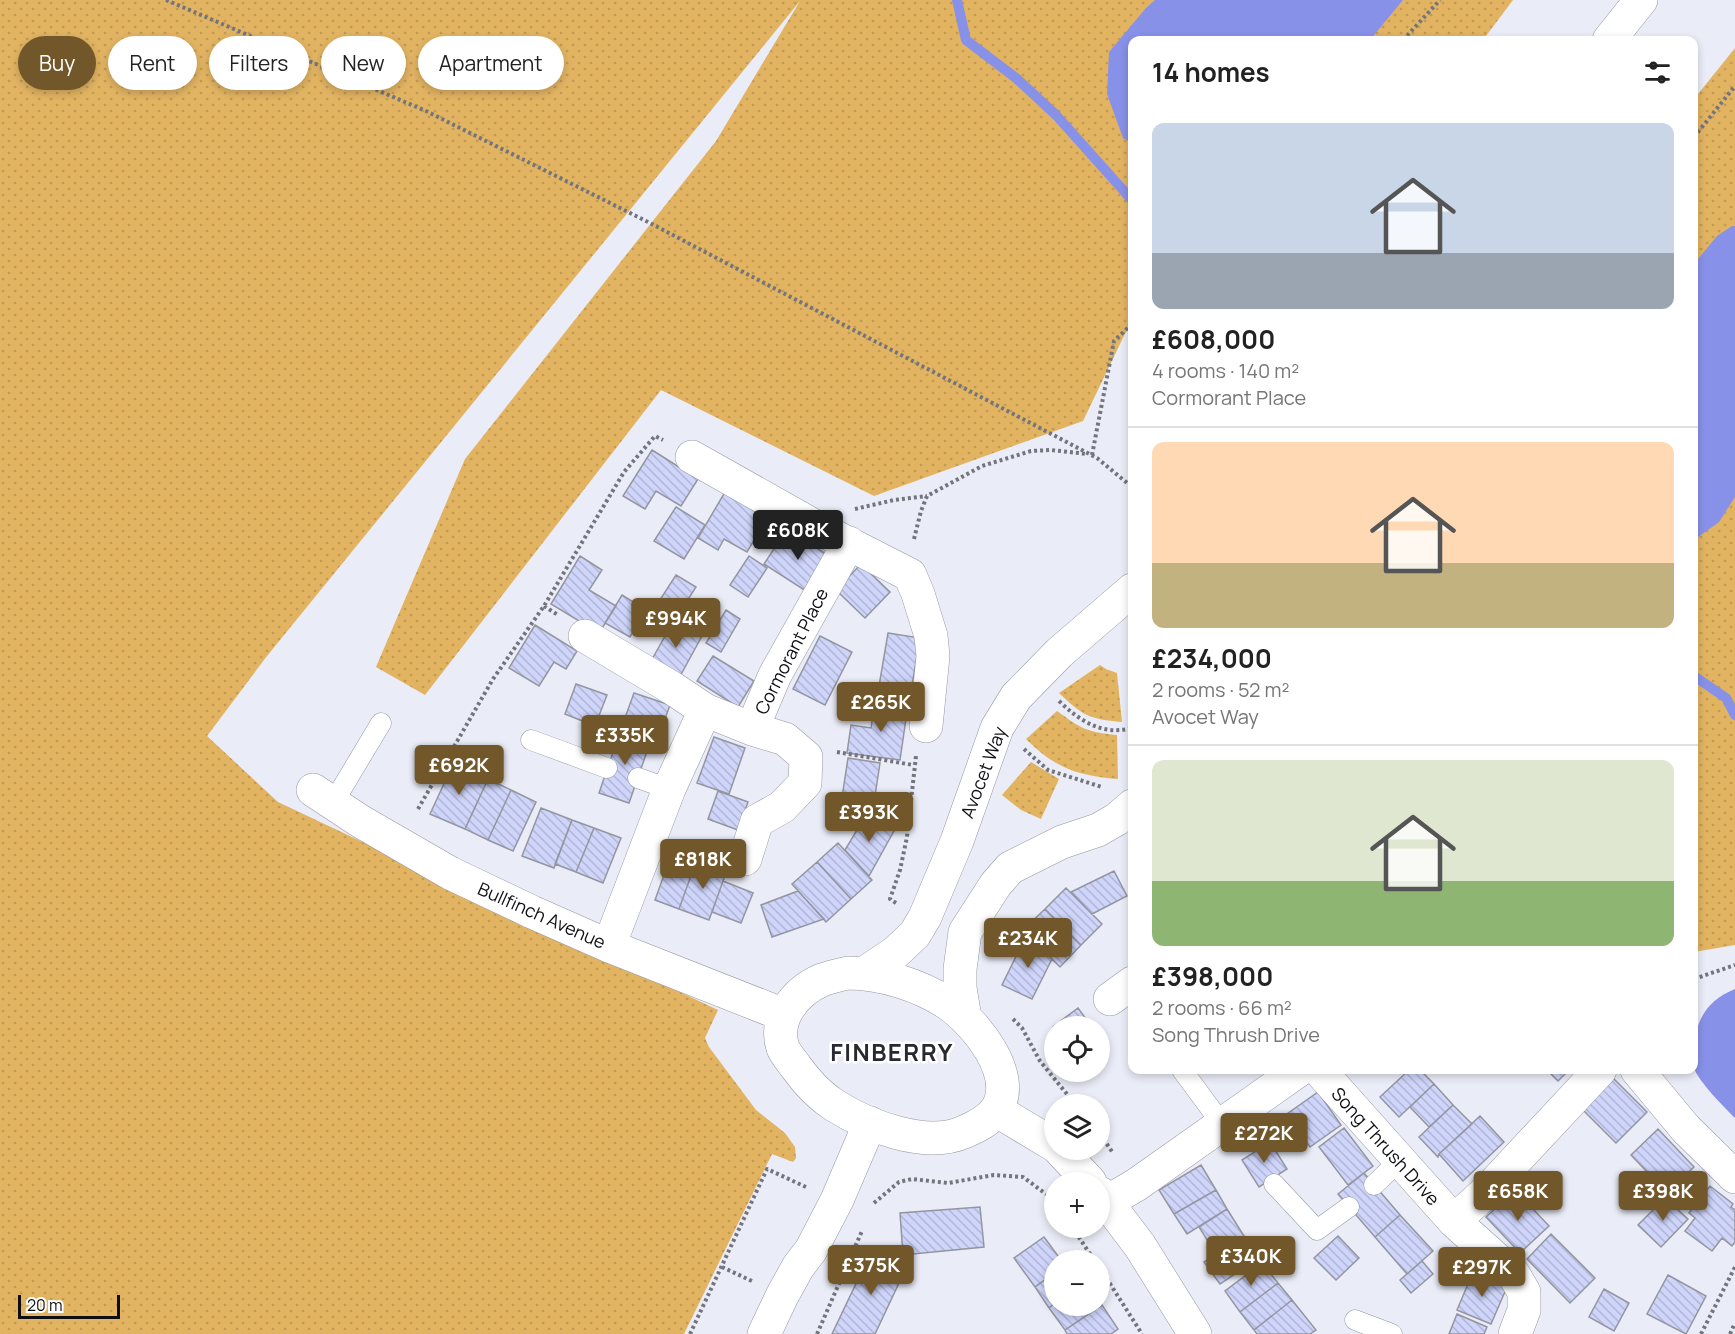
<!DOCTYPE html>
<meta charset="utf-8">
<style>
body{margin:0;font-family:Manrope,sans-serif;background:#f2f2f2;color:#222;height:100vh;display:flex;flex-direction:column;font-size:22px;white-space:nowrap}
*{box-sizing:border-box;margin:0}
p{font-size:20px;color:#767676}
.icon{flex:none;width:33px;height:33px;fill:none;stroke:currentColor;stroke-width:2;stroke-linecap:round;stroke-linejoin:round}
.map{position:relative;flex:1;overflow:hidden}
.drawer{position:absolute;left:1128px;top:36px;width:570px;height:1038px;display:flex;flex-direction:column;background:#fff;border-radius:12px;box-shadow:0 3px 9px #0003}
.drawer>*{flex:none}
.top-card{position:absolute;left:18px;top:36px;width:570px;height:54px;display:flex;gap:12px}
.buttons{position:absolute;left:1044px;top:1016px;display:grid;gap:12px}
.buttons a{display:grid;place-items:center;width:66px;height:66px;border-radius:50%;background:#fff;box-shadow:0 3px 9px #0003;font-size:30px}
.scale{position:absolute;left:18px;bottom:15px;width:102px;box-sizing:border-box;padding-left:6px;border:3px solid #0e0f12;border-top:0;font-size:16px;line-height:21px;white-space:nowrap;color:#0e0f12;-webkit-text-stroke:4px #fff;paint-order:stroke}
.price{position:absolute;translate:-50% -51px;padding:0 14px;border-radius:6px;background:#715729;color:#fff;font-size:20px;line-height:39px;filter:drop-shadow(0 2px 3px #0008)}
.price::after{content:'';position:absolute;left:50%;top:36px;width:18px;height:14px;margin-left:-9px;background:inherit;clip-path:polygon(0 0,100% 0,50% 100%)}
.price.current{background:#222;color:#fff}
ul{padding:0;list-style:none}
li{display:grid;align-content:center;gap:12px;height:318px;padding:0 24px}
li+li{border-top:2px solid #e0e0e0}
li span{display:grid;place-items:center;height:186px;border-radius:12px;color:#555}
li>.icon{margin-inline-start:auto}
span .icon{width:108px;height:108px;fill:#fffc;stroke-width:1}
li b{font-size:26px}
h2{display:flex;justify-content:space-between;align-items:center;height:72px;padding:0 24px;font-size:26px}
.pill{padding:0 21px;border-radius:27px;background:#fff;box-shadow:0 3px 9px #0003;font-size:21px;line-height:54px}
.pill.current{background:#715729;color:#fff}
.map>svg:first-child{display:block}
</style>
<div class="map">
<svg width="1735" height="1334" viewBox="0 0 1735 1334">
<defs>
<pattern id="green-dots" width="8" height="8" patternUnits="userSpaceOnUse" patternTransform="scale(1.5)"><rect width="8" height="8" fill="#e2b462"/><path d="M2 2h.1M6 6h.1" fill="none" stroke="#c19a54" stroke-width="1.8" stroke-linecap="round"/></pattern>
<pattern id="building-back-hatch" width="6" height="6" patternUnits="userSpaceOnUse" patternTransform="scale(1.5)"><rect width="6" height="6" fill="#cfd5fa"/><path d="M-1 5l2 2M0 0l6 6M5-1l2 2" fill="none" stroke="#b1b6d5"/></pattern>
</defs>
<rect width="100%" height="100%" fill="#eaecf7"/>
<path fill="url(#green-dots)" d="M 0,0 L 1513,0 L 1483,40 L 1132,40 L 1132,319 L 1083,421 L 874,496 L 661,390 L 425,695 L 376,667 L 465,459 L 716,141 L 800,1 L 267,656 L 207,736 L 278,802 L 718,1010 L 705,1038 L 709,1047 L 756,1110 L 785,1133 L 795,1147 L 796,1158 L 793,1162 L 772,1154 L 684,1334 L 0,1334 Z
M 1735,48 L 1735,945 L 1694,952 L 1694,99 Z
M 1100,665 L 1106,669 L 1117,673 L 1122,722 C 1089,719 1083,716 1059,693 Z
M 1057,711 C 1082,729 1086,732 1117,735 L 1118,779 C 1078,776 1055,768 1026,739 Z
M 1031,762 L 1059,779 L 1041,819 L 1021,810 L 1002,795 Z"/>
<path fill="#8891e8" d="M 1155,0 L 1403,0 L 1370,40 L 1132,40 L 1132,143 L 1123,138 L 1107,94 L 1109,52 L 1146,8 Z
M 1732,226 L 1735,226 L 1735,497 L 1719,522 L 1694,540 L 1694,264 L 1717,236 Z
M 1735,989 L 1735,1118 C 1725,1108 1698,1081 1694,1068 C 1692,1064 1694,1058 1694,1054 C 1694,1023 1705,1001 1735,989 Z"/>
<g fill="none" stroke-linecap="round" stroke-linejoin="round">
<path stroke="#8891e8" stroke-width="10" d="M 957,0 L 966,40 L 1016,78 L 1056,115 L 1132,200
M 1694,676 L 1726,698 L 1735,715"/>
</g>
<path fill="url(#building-back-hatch)" stroke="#93959f" stroke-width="1.5" d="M 652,450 L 698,479 L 681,506 L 656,491 L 645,509 L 623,496 Z
M 725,492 L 768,517 L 747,552 L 724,539 L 718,550 L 698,538 Z
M 676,507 L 705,525 L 684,559 L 654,541 Z
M 787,529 L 832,558 L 809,593 L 764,564 Z
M 580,556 L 602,570 L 589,590 L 616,606 L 599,633 L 551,604 Z
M 749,556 L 767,568 L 748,597 L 730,585 Z
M 861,564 L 890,592 L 865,618 L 836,590 Z
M 676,575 L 696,587 L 676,618 L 656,606 Z
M 622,595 L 646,610 L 630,637 L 605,623 Z
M 726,610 L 740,619 L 721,652 L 706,643 Z
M 674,620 L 702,636 L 679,678 L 650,663 Z
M 535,625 L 577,651 L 566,669 L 554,662 L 539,686 L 509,668 Z
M 888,633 L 920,638 L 911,691 L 879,686 Z
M 820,636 L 852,652 L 825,705 L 793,689 Z
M 713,656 L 754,681 L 738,707 L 697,681 Z
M 576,684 L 607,695 L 595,726 L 565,714 Z
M 634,693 L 670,705 L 657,741 L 621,729 Z
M 875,701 L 908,705 L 900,760 L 847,753 L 851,725 L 871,728 Z
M 621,729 L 651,740 L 629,803 L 599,793 Z
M 714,737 L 745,748 L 729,794 L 697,783 Z
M 848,758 L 880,763 L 873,809 L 841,804 Z
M 454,762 L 488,779 L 465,829 L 430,814 Z
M 488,779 L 511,790 L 488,840 L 465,829 Z
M 511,790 L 536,802 L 513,851 L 488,840 Z
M 718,791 L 748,802 L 738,830 L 708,819 Z
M 541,808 L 572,820 L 554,868 L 522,856 Z
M 866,815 L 895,829 L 869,876 L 845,850 Z
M 572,820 L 594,828 L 576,872 L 555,864 Z
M 594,828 L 621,838 L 603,883 L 576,872 Z
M 838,843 L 872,880 L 851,899 L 817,862 Z
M 673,850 L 697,859 L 679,909 L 655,900 Z
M 697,859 L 727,870 L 709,920 L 679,909 Z
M 817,862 L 851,899 L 826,922 L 792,884 Z
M 1114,871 L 1127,896 L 1092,914 L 1071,892 Z
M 723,881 L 753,893 L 741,923 L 712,912 Z
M 1066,888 L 1102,924 L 1081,945 L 1045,909 Z
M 798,891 L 824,919 L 772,937 L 761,905 Z
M 1045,909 L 1081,945 L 1060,967 L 1023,930 Z
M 1027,934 L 1052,959 L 1032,999 L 1002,985 Z
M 1078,1008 L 1091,1026 L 1054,1026 Z
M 1409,1070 L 1420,1070 L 1434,1084 L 1399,1117 L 1380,1097 Z
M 1547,1070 L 1569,1070 L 1558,1081 Z
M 1613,1078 L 1647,1112 L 1616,1143 L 1582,1109 Z
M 1434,1084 L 1453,1105 L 1429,1127 L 1410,1107 Z
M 1318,1092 L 1341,1125 L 1310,1147 L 1287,1114 Z
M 1453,1105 L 1472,1124 L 1439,1154 L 1438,1157 L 1419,1137 Z
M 1480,1116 L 1504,1142 L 1463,1181 L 1439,1154 Z
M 1344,1128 L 1373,1166 L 1348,1185 L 1319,1147 Z
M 1658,1129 L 1694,1167 L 1667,1193 L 1631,1155 Z
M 1270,1142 L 1287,1169 L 1259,1187 L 1242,1160 Z
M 1201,1165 L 1216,1190 L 1174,1214 L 1159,1190 Z
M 1364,1173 L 1400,1215 L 1375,1237 L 1338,1194 Z
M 1710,1186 L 1733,1204 L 1731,1207 L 1735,1210 L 1735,1242 L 1732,1246 L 1722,1238 L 1712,1251 L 1685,1231 L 1695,1218 L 1689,1213 Z
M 1216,1190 L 1227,1209 L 1187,1234 L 1174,1214 Z
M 1515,1190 L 1549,1226 L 1520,1253 L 1486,1217 Z
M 1665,1198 L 1688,1219 L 1661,1247 L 1638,1225 Z
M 980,1207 L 984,1247 L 903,1255 L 900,1213 Z
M 1227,1209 L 1244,1236 L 1216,1254 L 1199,1227 Z
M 1400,1215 L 1433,1251 L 1407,1274 L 1375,1237 Z
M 1551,1234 L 1595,1278 L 1570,1303 L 1527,1259 Z
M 1244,1236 L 1259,1258 L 1220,1284 L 1204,1262 Z
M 1338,1236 L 1359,1258 L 1336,1280 L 1314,1258 Z
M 1044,1237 L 1061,1260 L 1054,1260 L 1054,1273 L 1035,1287 L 1014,1258 Z
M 872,1250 L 907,1266 L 875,1334 L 832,1334 Z
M 1422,1261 L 1433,1274 L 1411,1293 L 1400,1280 Z
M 1262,1263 L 1278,1283 L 1240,1312 L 1225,1291 Z
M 1473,1272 L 1507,1287 L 1491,1324 L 1457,1310 Z
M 1054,1273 L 1054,1304 L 1049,1308 L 1035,1287 Z
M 1668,1275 L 1706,1296 L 1686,1334 L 1647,1314 Z
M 1278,1283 L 1292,1300 L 1254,1330 L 1240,1312 Z
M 1604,1289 L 1629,1303 L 1614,1331 L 1589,1317 Z
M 1292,1300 L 1316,1330 L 1310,1334 L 1257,1334 L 1254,1330 Z
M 1100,1302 L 1102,1305 L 1065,1330 L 1049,1308 L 1054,1304 L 1100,1305 Z
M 1102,1305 L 1118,1329 L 1111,1334 L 1067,1334 L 1065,1330 Z
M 1457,1314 L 1487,1327 L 1484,1334 L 1449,1334 Z"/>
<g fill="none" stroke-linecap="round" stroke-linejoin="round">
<defs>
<path id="service" d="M 531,740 L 607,768
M 638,778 L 669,789
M 333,803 L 381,723
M 1182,1070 L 1222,1124
M 1274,1184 L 1317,1230 L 1349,1207
M 1374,1185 L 1399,1161
M 1355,1320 L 1392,1334"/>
<path id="minor" d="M 692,457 L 816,527 L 910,575 L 918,594 L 931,636 L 933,656 L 926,726
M 585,636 L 672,688 L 705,710 L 752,729 L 775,675 L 849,543
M 313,790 L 360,821 L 450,873 L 532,912 L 609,946 L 784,1015
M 745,859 L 757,821 L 782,807 L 805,783 L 806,757 L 785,739 L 752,729
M 609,946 L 669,789 L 705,710
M 1110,999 L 1132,983
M 1319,1070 L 1454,1221 L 1514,1275 L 1524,1292 L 1524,1310 L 1515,1334
M 1637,1070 L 1686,1129 L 1735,1177
M 996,1110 L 1054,1145
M 1059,1149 L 1090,1182
M 1100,1193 L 1140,1246 L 1195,1334
M 1107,1202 L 1136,1185 L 1299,1070
M 1454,1221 L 1488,1190 L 1600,1070
M 764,1334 L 782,1296 L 798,1267 L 811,1250 L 837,1200 L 870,1123"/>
<path id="tertiary" d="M 1609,40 L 1641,0
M 848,973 C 881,973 919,985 947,1003 C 975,1022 1018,1074 997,1109 C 989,1121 976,1127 964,1132 C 926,1149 867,1126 834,1105 C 820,1096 806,1081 796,1067 C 792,1061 786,1055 783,1048 C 773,1019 796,991 822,980 C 830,977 839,975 848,973 Z
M 865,973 L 896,952 L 915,934 L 925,917 L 957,841 L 997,728 L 1016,697 L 1059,653 L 1132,590
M 965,1018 L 960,988 L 960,969 L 965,932 L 996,884 L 1010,868 L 1062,842 L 1098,830 L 1117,819 L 1132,806"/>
</defs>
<use href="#service" stroke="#9698a3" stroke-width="21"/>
<use href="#minor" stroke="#9698a3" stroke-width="34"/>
<use href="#tertiary" stroke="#9698a3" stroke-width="34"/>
<path stroke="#74757c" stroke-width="4" stroke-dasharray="3 3" stroke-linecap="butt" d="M 166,0 L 426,111 L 650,223 L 1097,458 L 1132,487
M 1403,40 L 1440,0
M 1694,137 L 1735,86
M 1092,455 L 1114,341 L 1132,324
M 855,509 L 894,500 L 927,496
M 914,539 L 921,511 L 927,496 L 982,466 L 1031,451 L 1051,450 L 1087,454
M 544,606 L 558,615
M 1059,701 C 1080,721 1102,736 1132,728
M 1024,749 L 1048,770 L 1102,787
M 837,752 L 913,765
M 418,809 L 493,679 L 544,606 L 624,472 L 655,436 L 663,440
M 896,903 L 890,899 L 900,870 L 907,837 L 916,756
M 1694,979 L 1735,965
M 1013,1019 L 1022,1028 L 1040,1061 L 1075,1104
M 1100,1134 L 1113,1153
M 874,1203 L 899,1182 L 912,1179 L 948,1183 L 994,1175 L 1023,1177 L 1054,1200
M 1072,1227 L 1094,1260
M 722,1267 L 754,1282
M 1100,1268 L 1142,1334
M 690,1334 L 767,1169 L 806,1187
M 817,1334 L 862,1231
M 1701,1334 L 1735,1267
M 1730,1334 L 1735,1323"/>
<use href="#service" stroke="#fff" stroke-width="20"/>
<use href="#minor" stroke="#fff" stroke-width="33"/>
<use href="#tertiary" stroke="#fff" stroke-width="33"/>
</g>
<g text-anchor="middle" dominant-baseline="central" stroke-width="5" stroke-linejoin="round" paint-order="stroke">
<g font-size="18" fill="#0e0f12" stroke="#fff">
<text transform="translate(791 651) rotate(-63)">Cormorant Place</text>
<text transform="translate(983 772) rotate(-69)">Avocet Way</text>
<text transform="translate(542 915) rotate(24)">Bullfinch Avenue</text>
<text transform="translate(1386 1146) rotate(48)">Song Thrush Drive</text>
</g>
<g font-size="24" font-weight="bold" letter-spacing="1.5" fill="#282a32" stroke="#fff">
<text x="892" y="1051">FINBERRY</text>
</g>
</g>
</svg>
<div class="buttons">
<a><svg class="icon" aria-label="locate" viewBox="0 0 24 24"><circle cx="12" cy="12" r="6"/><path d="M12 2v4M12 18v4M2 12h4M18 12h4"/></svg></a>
<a><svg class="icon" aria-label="layers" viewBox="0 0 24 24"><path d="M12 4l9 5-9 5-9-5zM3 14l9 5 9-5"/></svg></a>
<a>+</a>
<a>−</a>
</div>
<div class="scale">20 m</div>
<b class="price current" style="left:798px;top:561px">£608K</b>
<b class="price" style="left:676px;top:649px">£994K</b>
<b class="price" style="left:881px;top:733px">£265K</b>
<b class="price" style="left:625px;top:766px">£335K</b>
<b class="price" style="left:459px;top:796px">£692K</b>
<b class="price" style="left:869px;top:843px">£393K</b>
<b class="price" style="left:703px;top:890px">£818K</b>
<b class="price" style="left:1028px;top:969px">£234K</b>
<b class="price" style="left:1264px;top:1164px">£272K</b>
<b class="price" style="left:1518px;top:1222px">£658K</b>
<b class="price" style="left:1663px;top:1222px">£398K</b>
<b class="price" style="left:1251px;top:1287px">£340K</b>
<b class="price" style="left:871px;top:1296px">£375K</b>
<b class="price" style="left:1482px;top:1298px">£297K</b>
<div class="top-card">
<a class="pill current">Buy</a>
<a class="pill">Rent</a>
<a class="pill">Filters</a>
<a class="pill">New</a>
<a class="pill">Apartment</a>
</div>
<section class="drawer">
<h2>14 homes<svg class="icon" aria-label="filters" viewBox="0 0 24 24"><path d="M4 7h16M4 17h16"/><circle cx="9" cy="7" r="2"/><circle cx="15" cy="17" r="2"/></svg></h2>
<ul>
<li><span style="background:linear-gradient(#c9d6e8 70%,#9aa5b1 0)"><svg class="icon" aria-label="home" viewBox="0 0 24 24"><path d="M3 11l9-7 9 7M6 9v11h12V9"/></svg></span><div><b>£608,000</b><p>4 rooms · 140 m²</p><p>Cormorant Place</p></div></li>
<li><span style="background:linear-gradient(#ffd9b3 65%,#c2b280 0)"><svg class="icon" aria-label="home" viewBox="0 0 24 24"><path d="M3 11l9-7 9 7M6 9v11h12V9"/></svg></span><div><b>£234,000</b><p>2 rooms · 52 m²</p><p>Avocet Way</p></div></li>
<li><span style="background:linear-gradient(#dfe7d0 65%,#8fb573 0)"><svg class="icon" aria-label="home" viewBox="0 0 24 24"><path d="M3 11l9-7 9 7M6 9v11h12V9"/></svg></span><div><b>£398,000</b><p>2 rooms · 66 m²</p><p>Song Thrush Drive</p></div></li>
</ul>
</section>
</div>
